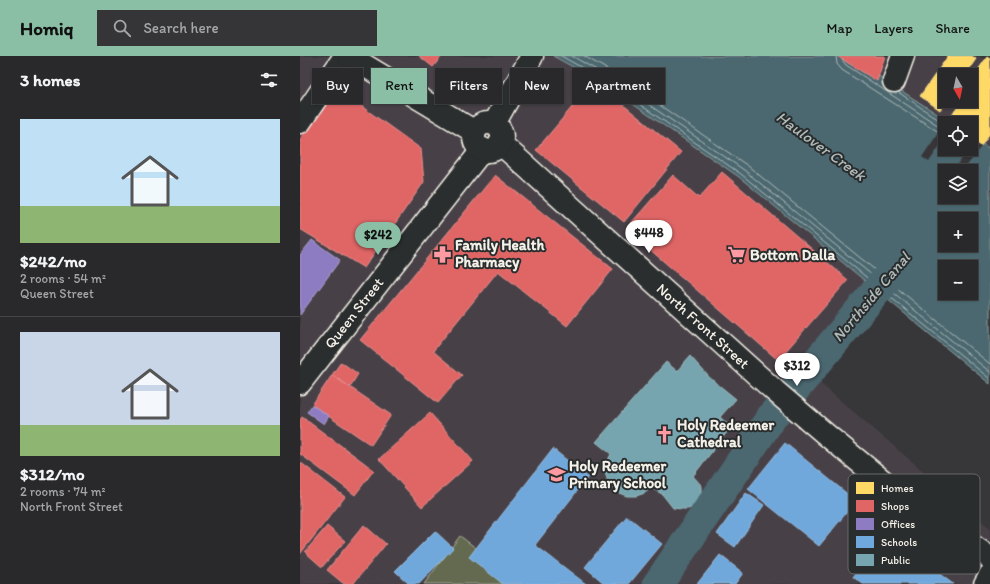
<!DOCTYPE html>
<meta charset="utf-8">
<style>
body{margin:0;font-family:Itim,sans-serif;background:#353437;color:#f1f3f6;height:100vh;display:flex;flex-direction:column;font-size:15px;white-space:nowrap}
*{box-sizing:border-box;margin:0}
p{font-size:13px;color:#a5a6a9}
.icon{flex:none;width:22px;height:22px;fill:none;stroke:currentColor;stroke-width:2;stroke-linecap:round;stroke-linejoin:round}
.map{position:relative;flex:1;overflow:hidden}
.drawer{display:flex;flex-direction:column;background:#29282b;width:300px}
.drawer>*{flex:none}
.guide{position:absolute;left:12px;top:12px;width:380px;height:36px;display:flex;gap:8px}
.needle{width:26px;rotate:171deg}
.controls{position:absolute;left:638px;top:12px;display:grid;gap:8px}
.controls a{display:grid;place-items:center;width:40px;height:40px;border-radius:0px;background:#29282b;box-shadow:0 1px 3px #0004,0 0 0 1px #454447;font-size:20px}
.price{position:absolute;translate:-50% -34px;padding:0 9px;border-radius:14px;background:#fff;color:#222;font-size:13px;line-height:26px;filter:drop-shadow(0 1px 2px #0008)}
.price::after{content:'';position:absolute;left:50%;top:24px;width:12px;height:9px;margin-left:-6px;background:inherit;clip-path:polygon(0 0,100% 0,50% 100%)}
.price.active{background:#8abfa5;color:#111}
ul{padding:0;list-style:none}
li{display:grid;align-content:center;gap:8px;height:212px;padding:0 20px}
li+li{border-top:1px solid #454447}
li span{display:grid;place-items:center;height:124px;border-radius:0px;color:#555}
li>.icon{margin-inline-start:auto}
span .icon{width:72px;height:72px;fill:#fffc;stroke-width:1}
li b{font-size:17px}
h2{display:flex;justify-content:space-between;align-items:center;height:48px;padding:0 20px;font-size:17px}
.tag{padding:0 14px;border-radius:0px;background:#29282b;box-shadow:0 1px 3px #0004,0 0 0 1px #454447;font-size:14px;line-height:36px}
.tag.active{background:#8abfa5;color:#111}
header{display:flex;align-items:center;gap:24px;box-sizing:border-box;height:56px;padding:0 20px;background:#8abfa5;color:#111}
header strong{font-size:19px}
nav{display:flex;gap:22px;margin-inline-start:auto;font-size:14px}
.search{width:280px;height:36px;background:#353437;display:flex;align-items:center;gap:10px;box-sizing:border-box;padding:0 14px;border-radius:0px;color:#a5a6a9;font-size:15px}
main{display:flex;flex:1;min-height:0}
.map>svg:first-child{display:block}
</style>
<header>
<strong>Homiq</strong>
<div class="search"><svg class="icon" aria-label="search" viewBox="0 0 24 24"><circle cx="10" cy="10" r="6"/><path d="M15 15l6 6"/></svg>Search here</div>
<nav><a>Map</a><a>Layers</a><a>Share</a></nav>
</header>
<main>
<section class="drawer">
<h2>3 homes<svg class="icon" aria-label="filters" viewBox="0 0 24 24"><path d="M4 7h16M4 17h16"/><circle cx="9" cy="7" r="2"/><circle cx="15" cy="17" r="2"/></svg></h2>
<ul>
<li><span style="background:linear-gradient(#bfe0f5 70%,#8fb573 0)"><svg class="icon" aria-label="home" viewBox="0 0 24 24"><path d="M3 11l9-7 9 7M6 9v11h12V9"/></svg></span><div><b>$242/mo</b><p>2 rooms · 54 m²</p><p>Queen Street</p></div></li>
<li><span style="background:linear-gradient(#c9d6e8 75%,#8fb573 0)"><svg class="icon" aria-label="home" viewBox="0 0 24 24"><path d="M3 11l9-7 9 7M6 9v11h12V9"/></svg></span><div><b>$312/mo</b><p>2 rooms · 74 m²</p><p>North Front Street</p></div></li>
</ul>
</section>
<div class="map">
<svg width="690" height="528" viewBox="0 0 690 528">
<rect width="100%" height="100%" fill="#373639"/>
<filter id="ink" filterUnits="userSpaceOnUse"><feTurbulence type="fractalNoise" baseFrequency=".025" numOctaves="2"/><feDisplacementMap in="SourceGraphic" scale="8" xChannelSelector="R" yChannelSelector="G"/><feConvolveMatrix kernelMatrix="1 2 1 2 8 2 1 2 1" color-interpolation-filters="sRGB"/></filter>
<g filter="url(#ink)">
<path fill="#474146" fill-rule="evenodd" d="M 0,0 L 253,0 L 302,27 L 439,121 L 582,239 L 514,322 L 690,472 L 690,528 L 0,528 Z
M 548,0 L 679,0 L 690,8 L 690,93 L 676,83 L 671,67 L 651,67 ZM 645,19 L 671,19 L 671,45 L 645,45 Z"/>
<path fill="#646a50" stroke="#acae9c" d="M 160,480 L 223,528 L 124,528 Z"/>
<path fill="#4b676f" stroke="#8f9e9f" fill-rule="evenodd" d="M 253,0 L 548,0 L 651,67 L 645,67 L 645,93 L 671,93 L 671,80 L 690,93 L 690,328 L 439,121 L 302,27 ZM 645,115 L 671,115 L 671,141 L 645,141 ZM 645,163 L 671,163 L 671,189 L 645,189 ZM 645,211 L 671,211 L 671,237 L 645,237 Z"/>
<path fill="#373639" d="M 647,64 L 651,67 L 645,67 L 645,82 L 629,106 L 622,101 Z
M 676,83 L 683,88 L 663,115 L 653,115 L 669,93 L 671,93 L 671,90 Z"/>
<path fill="#ffd966" stroke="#fce08d" d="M 648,0 L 672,0 L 676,3 L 665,19 L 645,19 L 645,45 L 646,45 L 640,54 L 620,40 Z
M 687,1 L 690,3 L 690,77 L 681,90 L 671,83 L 671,67 L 649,67 L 647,66 L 662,45 L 671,45 L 671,24 Z"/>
<path fill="#e06666" stroke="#e6908d" d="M 119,0 L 142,0 L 133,11 Z
M 537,0 L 585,0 L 577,25 Z
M 294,25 L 381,96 L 324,166 L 236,94 Z
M 29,27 L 121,93 L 124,126 L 64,212 L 0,173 L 0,84 Z
M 422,116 L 548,224 L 478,304 L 326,173 L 373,119 L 399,142 Z
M 195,119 L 313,213 L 267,270 L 198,215 L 133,295 L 162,319 L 138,347 L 60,284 Z
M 41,306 L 58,318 L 50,331 L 32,319 Z
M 32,319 L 91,359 L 71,389 L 12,349 Z
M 130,357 L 173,405 L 122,451 L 79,403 Z
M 2,361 L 74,414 L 55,439 L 0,398 L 0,364 Z
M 0,406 L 45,441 L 0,498 Z
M 64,469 L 86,488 L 53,528 L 44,528 L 27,514 Z
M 27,470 L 45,485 L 22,511 L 5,496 Z"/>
<path fill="#8e7cc3" stroke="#ad9fce" d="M 12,184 L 40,204 L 0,259 L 0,199 Z
M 12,349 L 29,360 L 24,368 L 7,356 Z"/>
<path fill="#6fa8dc" stroke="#97bee0" d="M 485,387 L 556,445 L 519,490 L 448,433 Z
M 253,393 L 288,421 L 235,489 L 286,528 L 203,528 L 169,501 Z
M 446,437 L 464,449 L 435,491 L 417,478 Z
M 327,460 L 362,488 L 329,528 L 305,528 L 285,511 Z
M 135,475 L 153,492 L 119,528 L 109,528 L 95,515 Z
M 586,478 L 653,528 L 563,528 L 553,521 Z
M 420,499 L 443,517 L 435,528 L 397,528 Z"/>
<path fill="#76a5af" stroke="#9cbcc0" d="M 390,300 L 409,321 L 436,343 L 420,361 L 431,371 L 393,420 L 401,429 L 401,441 L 394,451 L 388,453 L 382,453 L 373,452 L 362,438 L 351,432 L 345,437 L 336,440 L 327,440 L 319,437 L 311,431 L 307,423 L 305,415 L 307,406 L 311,398 L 296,386 L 366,306 L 377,315 Z"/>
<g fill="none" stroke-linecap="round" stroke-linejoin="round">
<path stroke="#b0bab8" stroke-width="1" d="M 261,0 L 304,24 L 441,118 L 690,323
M 272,0 L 307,20 L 444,114 L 690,316
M 284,0 L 310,15 L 448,110 L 690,308
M 536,0 L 537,8 L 542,14 L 645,80
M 542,4 L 546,9 L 645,74
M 598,36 L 645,68"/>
<path stroke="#4b676f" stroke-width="31" d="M 358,528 L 473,359 L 603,203"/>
<defs>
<path id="minor" d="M 594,25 L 603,0
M 0,66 L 45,0
M 200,87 L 475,335 L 529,381 L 600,439 L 690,502
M 0,327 L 183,93
M 685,528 L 690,519"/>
<path id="major" d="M 49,0 L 175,76
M174 81a14 14 0 1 1 28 0a14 14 0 1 1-28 0Z
M 194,68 L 232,0"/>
</defs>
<use href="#minor" stroke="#f4f1e8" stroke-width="25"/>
<use href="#major" stroke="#f4f1e8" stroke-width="25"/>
<use href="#minor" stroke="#2a2d2e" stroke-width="22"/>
<use href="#major" stroke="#2a2d2e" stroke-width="22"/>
</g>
</g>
<defs>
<symbol id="pharmacy-bare" viewBox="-9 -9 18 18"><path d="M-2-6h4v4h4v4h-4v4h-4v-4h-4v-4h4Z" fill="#ff9aa2" stroke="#2a2d2e" stroke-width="2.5" paint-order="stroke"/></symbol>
<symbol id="supermarket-bare" viewBox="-9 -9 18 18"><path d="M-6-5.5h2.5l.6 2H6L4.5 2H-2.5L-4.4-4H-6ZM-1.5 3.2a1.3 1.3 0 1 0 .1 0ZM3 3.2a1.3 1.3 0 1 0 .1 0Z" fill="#ff9aa2" stroke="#2a2d2e" stroke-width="2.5" paint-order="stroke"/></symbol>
<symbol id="church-bare" viewBox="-9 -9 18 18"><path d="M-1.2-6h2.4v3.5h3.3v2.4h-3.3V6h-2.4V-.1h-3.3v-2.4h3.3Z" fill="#ff9aa2" stroke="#2a2d2e" stroke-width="2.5" paint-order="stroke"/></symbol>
<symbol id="school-bare" viewBox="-9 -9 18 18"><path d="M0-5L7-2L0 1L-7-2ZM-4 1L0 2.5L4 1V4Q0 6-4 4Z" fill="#ff9aa2" stroke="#2a2d2e" stroke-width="2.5" paint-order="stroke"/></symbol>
</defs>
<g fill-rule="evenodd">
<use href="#pharmacy-bare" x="130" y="186" width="25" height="25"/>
<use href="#supermarket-bare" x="424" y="186" width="25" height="25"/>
<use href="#church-bare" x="352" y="366" width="25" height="25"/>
<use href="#school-bare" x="244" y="406" width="25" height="25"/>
</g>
<g text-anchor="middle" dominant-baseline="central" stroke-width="4" stroke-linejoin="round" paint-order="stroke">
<g font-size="15" font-weight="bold" fill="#f4f1e8" stroke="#2a2d2e" text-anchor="start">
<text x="155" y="189">Family Health<tspan x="155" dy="17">Pharmacy</tspan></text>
<text x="450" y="199">Bottom Dalla</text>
<text x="377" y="369">Holy Redeemer<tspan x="377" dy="17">Cathedral</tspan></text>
<text x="269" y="410">Holy Redeemer<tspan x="269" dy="17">Primary School</tspan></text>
</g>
<g font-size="15" fill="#f4f1e8" stroke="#2a2d2e">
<text transform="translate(54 257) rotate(-52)">Queen Street</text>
<text transform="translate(403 270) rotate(42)">North Front Street</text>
</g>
<g font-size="16" font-style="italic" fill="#b0bab8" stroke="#2a2d2e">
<text transform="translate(521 90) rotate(36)">Haulover Creek</text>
<text transform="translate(571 241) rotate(-50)">Northside Canal</text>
</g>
</g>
<rect x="548" y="418" width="132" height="100" rx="6" fill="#2a2d2e" stroke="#676866" stroke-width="1"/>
<rect x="556" y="426" width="18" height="12" fill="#ffd966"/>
<rect x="556" y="444" width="18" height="12" fill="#e06666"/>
<rect x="556" y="462" width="18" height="12" fill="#8e7cc3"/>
<rect x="556" y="480" width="18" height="12" fill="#6fa8dc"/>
<rect x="556" y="498" width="18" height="12" fill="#76a5af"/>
<g font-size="11" fill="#f4f1e8">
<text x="581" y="436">Homes</text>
<text x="581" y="454">Shops</text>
<text x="581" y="472">Offices</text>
<text x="581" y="490">Schools</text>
<text x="581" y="508">Public</text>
</g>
</svg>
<div class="controls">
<a><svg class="needle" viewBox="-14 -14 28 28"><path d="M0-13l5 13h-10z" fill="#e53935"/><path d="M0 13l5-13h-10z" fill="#a5a6a9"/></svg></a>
<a><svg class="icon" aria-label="locate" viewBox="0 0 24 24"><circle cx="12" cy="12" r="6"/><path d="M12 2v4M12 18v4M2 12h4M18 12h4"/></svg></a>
<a><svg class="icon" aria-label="layers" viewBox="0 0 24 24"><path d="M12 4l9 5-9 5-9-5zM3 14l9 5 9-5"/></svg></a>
<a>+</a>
<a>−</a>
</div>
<b class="price" style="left:349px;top:198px">$448</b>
<b class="price active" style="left:78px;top:200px">$242</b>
<b class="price" style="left:497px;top:331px">$312</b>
<div class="guide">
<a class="tag">Buy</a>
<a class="tag active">Rent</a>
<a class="tag">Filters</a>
<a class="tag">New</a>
<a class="tag">Apartment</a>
</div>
</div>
</main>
